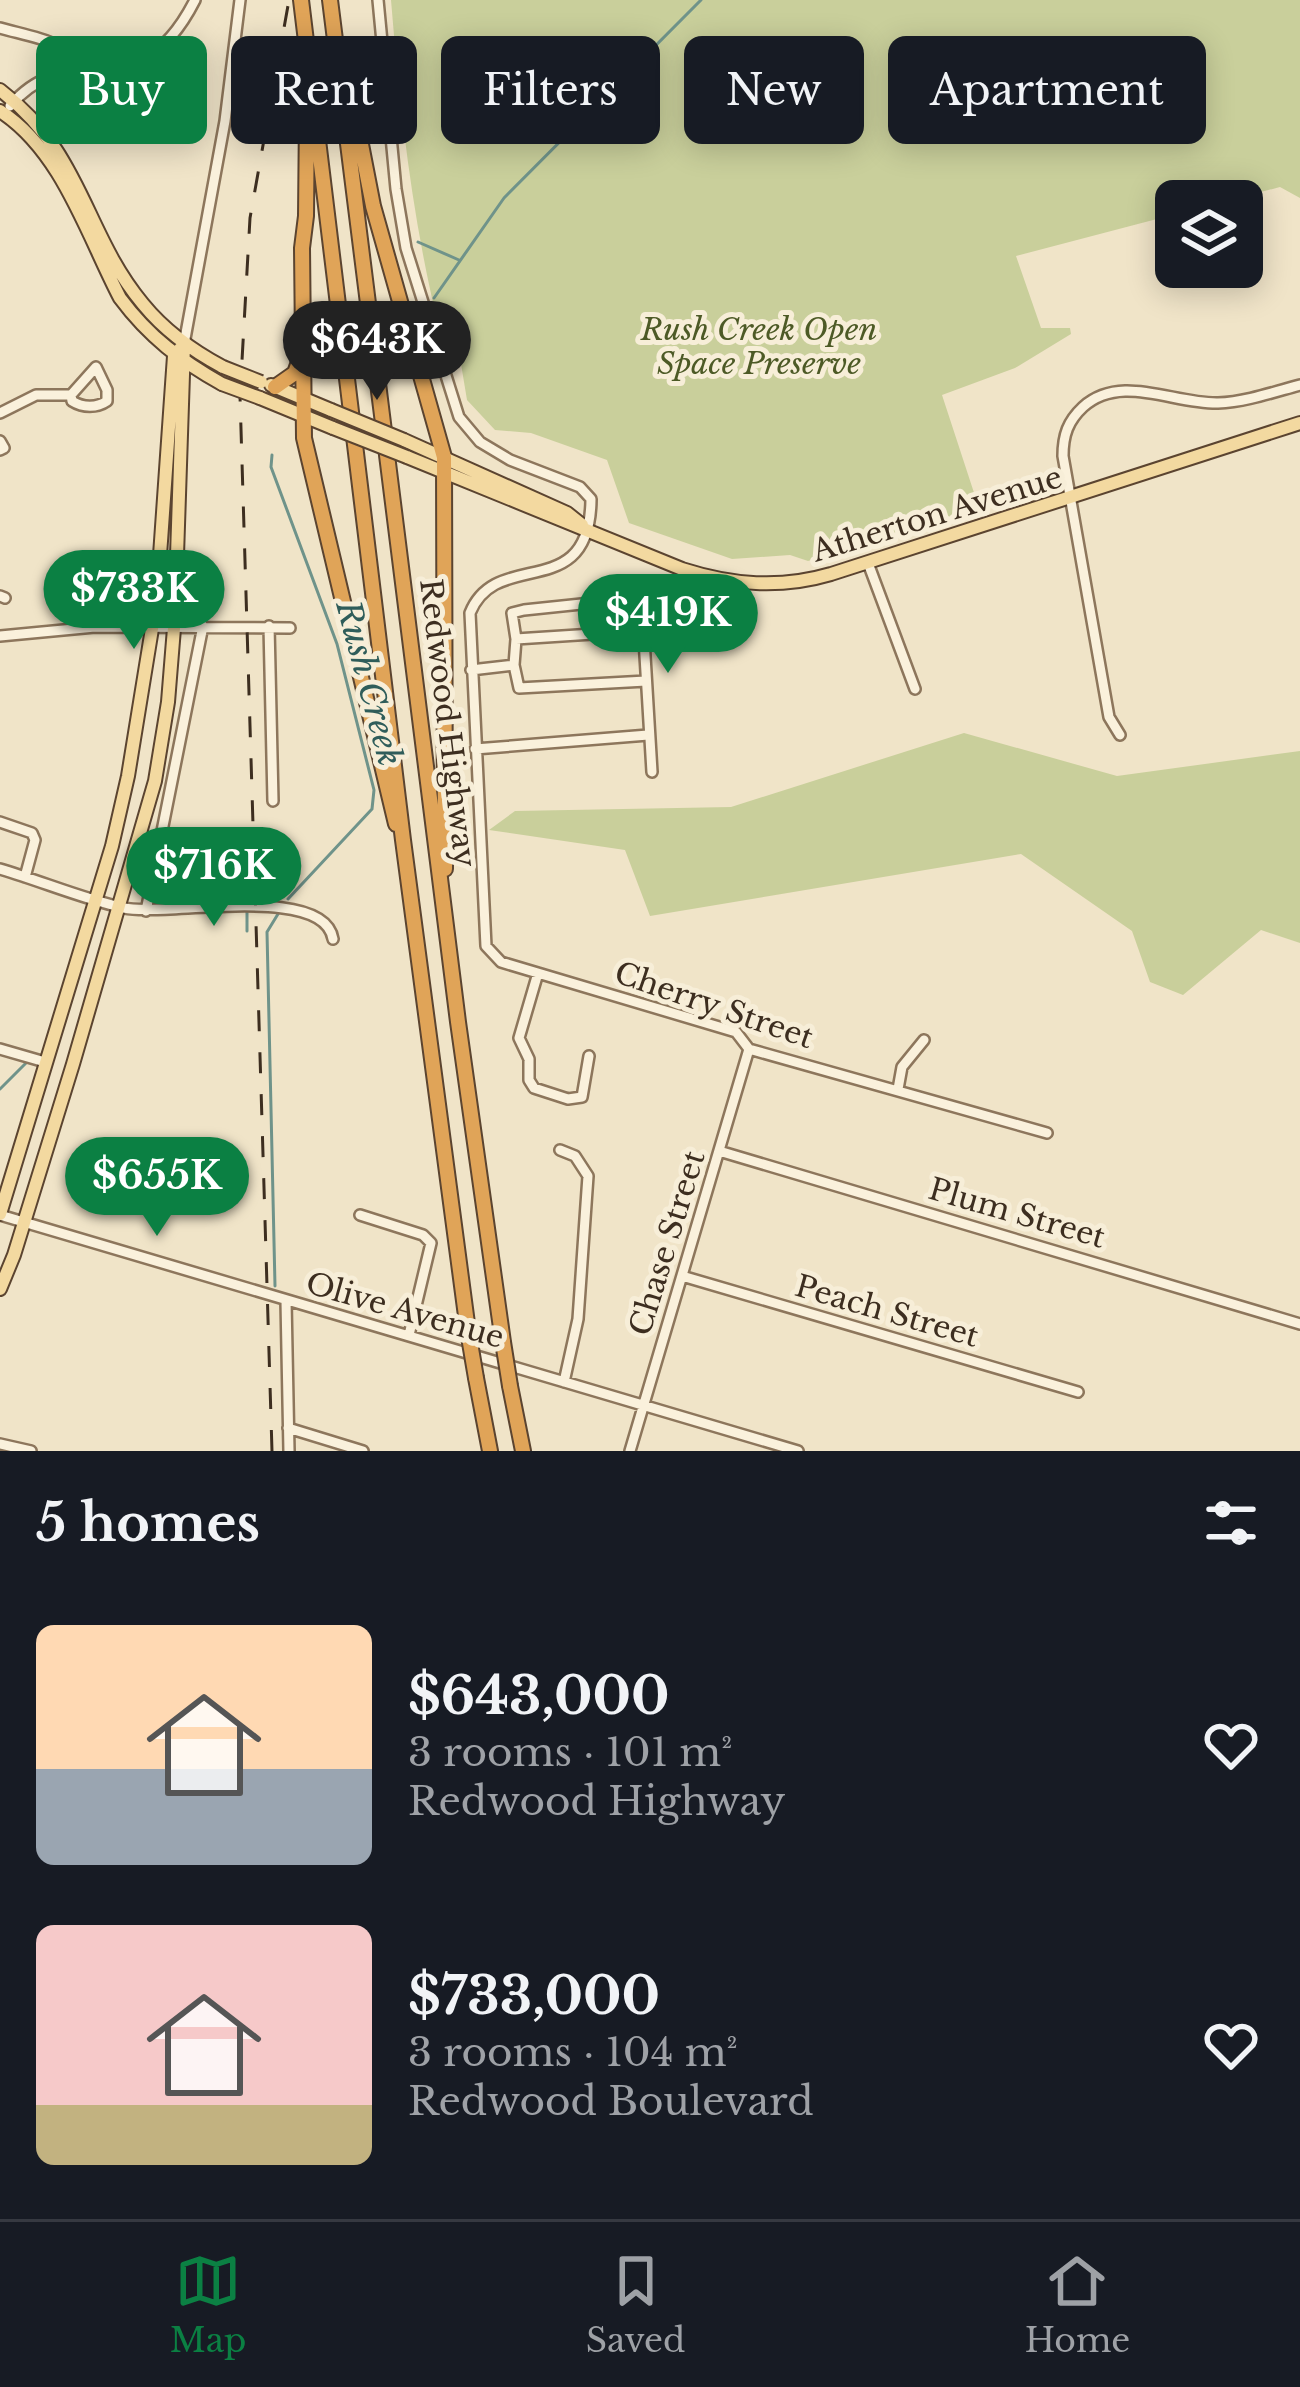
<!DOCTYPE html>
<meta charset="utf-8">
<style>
body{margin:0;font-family:"Libre Baskerville",serif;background:#242831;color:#f1f3f6;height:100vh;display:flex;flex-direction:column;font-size:45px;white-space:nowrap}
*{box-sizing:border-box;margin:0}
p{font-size:39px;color:#9ea1a6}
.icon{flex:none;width:66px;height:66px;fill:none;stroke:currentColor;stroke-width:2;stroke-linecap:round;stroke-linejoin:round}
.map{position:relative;height:1451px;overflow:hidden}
.drawer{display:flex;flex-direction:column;background:#171b24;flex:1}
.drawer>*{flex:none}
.banner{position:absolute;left:36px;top:36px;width:1230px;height:108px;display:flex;gap:24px}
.controls{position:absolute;left:1155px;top:180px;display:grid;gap:24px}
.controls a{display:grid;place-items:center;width:108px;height:108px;border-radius:18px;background:#171b24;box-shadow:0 6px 30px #0003;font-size:60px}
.price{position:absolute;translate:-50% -102px;padding:0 27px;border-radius:42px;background:#0b8043;color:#fff;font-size:39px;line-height:78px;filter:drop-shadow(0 3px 6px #0008)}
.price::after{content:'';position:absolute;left:50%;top:72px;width:36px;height:27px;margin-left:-18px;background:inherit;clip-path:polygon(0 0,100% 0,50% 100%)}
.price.on{background:#222;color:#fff}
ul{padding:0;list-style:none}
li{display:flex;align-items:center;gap:36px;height:300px;padding:0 36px}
li span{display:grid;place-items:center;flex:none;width:336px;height:240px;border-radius:18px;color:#555}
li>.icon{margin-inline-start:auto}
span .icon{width:144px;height:144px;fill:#fffc;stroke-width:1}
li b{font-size:51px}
h2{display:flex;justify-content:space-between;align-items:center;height:144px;padding:0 36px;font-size:51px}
.tag{padding:0 42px;border-radius:18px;background:#171b24;box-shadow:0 6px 30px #0003;font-size:42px;line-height:108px}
.tag.on{background:#0b8043;color:#fff}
.dock{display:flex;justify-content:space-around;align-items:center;height:168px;border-top:3px solid #363941;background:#171b24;font-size:33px;color:#9ea1a6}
.dock a{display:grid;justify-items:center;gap:6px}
.dock .on{color:#0b8043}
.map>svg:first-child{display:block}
</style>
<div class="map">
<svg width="1300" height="1451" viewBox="0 0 1300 1451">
<rect width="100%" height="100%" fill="#f0e4c8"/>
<path fill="#c9cf9b" d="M 391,0 L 1300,0 L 1300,198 L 1280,187 L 1227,201 L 1176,201 L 1176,214 L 1016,256 L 1041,328 L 1070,328 L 1071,334 L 1015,368 L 942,395 L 979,508 L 808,561 L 790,555 L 732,559 L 629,523 L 607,460 L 531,433 L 495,430 L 467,400 L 454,322 L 438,324 C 412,217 400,110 391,0 Z
M 964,733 L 1117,776 L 1300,751 L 1300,943 L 1261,930 L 1183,995 L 1150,982 L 1132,931 L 1021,854 L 650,916 L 625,850 L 489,830 L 515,811 L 731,807 Z"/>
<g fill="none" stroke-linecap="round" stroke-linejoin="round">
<path stroke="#6f938a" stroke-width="3" d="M 418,242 L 459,260
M 434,298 L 504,198 L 701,0
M 272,455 L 271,467 L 337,644 L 374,790 L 372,809 L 288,899
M 247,912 L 247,931
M 0,1089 L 26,1063
M 275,1286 L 267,932 L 278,914"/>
<defs>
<path id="minor" d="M 378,0 L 396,189 L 406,248 L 459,417 L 480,442 L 510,460 L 580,487 L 591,499 C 590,606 497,546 470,613 L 486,946 L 501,962 L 736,1032 L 749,1049 L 1047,1133
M 0,28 C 26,36 75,41 78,71
M 10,106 C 72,33 136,116 195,0
M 184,344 L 225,121 L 240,0
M 0,413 L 36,395 L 71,395 L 72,401 C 83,408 97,408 107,401 L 107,390 L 96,367 L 71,395
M 0,441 L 4,448 L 0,450
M 868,563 L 915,689
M 0,596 L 5,598
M 269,626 L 273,801
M 95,627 L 290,628
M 0,636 L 95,627 L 144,618 L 172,625
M 516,639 L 512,613 L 524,610 L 658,596
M 471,670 L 514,665
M 646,681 L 519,688 L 514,665 L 516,639 L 639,631 L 644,639 L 652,772
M 1120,735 L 1109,717 L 1063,456 C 1063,435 1068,421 1083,407 C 1121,373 1173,404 1218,403 C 1245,402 1274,392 1300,385
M 475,749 L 648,735
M 0,822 L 32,833 L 35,840 L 25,877
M 0,869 C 41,881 83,899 124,908 C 165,917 324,883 333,939
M 146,911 L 203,626
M 538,973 L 519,1038 L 529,1059 L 529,1080 L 534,1088 L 568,1099 L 582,1097 L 589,1056
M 0,1049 L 45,1062
M 898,1089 L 902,1067 L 924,1040
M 560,1150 L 575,1156 L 588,1176 L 578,1319 L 564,1382
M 719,1151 L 1300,1324
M 0,1215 L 798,1451
M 360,1215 L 423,1235 L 431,1243 L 409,1335
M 682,1276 L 1078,1392
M 286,1301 L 289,1451
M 288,1428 L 363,1451
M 0,1444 L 31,1451
M 630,1451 L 749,1049"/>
<path id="major" d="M 0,90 C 84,154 83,232 143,304 C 165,331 193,351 223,367
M 0,111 C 62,151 87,235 120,298 C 149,337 181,361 222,384
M 271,385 L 331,410
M 260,398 L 333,428
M 404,440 L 567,513 L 582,525
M 407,457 L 682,569 C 732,585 780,589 831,574 L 1300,423
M 0,1214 L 112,846 L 128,776 L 157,598 L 174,356 L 184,344
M 0,1289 L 14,1255 L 73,1064 L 155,781 L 168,702 L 175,616 L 184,344"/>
<path id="highway" d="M 301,0 L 403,840 L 468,1331
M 330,0 L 458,1022 L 503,1342
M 344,77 L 351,93 L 373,206 L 444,457 L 445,869
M 307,114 L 306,216 L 302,248 L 304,438 L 396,824
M 275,387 L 295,373 L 300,359
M 476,1378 L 490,1451
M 510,1386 L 523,1451"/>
</defs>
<use href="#minor" stroke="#8d765c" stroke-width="14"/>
<use href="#major" stroke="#5b4430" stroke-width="16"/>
<use href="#highway" stroke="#5b4430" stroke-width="18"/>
<use href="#minor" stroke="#faf1dc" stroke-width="9"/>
<use href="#major" stroke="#f3d9a0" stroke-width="12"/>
<use href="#highway" stroke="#e0a458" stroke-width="14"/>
<path stroke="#3d2e20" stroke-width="3" stroke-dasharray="21 21" stroke-linecap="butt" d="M 272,1451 L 240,396 L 250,218 L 289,0"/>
<defs>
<path id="major-bridge" d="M 223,367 L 261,382
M 222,384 L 260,398
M 331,410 L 404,440
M 333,428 L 407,457"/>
<path id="highway-bridge" d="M 468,1331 L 476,1378
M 503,1342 L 510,1386"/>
</defs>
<use href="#major-bridge" stroke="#5b4430" stroke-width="16" stroke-linecap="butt"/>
<use href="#highway-bridge" stroke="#5b4430" stroke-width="18" stroke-linecap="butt"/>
<use href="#major-bridge" stroke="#f3d9a0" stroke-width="12"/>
<use href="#highway-bridge" stroke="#e0a458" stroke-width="14"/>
</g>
<g text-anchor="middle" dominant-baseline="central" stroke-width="10" stroke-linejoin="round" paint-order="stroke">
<g font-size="30" font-style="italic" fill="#4d5a26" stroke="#f7eed8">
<text x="759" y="329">Rush Creek Open<tspan x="759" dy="34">Space Preserve</tspan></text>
</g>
<g font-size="30" fill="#3d2e20" stroke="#f7eed8">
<text transform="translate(937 514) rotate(-17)">Atherton Avenue</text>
<text transform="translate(448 723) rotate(83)">Redwood Highway</text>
<text transform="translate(714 1005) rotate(19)">Cherry Street</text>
<text transform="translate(1017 1213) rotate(16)">Plum Street</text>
<text transform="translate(667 1243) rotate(-73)">Chase Street</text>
<text transform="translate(405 1310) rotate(16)">Olive Avenue</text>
<text transform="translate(887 1311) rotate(16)">Peach Street</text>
</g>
<g font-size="33" font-style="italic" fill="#2f5d5a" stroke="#f7eed8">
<text transform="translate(369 683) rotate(75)">Rush Creek</text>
</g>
</g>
</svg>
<div class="controls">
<a><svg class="icon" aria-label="layers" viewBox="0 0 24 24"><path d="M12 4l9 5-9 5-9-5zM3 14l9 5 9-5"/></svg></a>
</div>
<b class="price on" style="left:377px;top:403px">$643K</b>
<b class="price" style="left:134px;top:652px">$733K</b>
<b class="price" style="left:668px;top:676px">$419K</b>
<b class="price" style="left:214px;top:929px">$716K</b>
<b class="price" style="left:157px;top:1239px">$655K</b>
<div class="banner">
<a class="tag on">Buy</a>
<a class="tag">Rent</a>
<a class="tag">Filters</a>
<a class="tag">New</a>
<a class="tag">Apartment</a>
</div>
</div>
<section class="drawer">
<h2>5 homes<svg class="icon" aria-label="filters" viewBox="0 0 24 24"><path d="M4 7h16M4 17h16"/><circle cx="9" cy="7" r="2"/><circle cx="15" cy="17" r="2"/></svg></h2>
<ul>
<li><span style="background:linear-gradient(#ffd9b3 60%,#9aa5b1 0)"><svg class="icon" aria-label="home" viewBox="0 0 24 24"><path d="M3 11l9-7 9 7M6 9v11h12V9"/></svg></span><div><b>$643,000</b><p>3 rooms · 101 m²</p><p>Redwood Highway</p></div><svg class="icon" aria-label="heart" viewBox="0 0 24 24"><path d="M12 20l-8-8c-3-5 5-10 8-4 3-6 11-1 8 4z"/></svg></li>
<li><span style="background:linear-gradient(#f6c9c9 75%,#c2b280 0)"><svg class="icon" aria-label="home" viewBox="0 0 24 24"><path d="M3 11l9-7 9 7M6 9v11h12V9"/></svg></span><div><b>$733,000</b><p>3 rooms · 104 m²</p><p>Redwood Boulevard</p></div><svg class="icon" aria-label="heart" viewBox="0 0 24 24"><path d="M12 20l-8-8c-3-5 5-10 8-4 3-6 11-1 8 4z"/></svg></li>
</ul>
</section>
<nav class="dock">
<a class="on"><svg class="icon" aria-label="map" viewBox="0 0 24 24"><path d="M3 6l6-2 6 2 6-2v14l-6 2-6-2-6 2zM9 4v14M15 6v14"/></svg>Map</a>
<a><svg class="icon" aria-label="saved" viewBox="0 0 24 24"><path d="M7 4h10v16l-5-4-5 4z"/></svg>Saved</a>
<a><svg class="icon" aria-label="home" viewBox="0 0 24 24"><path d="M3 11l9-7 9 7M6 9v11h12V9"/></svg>Home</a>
</nav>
